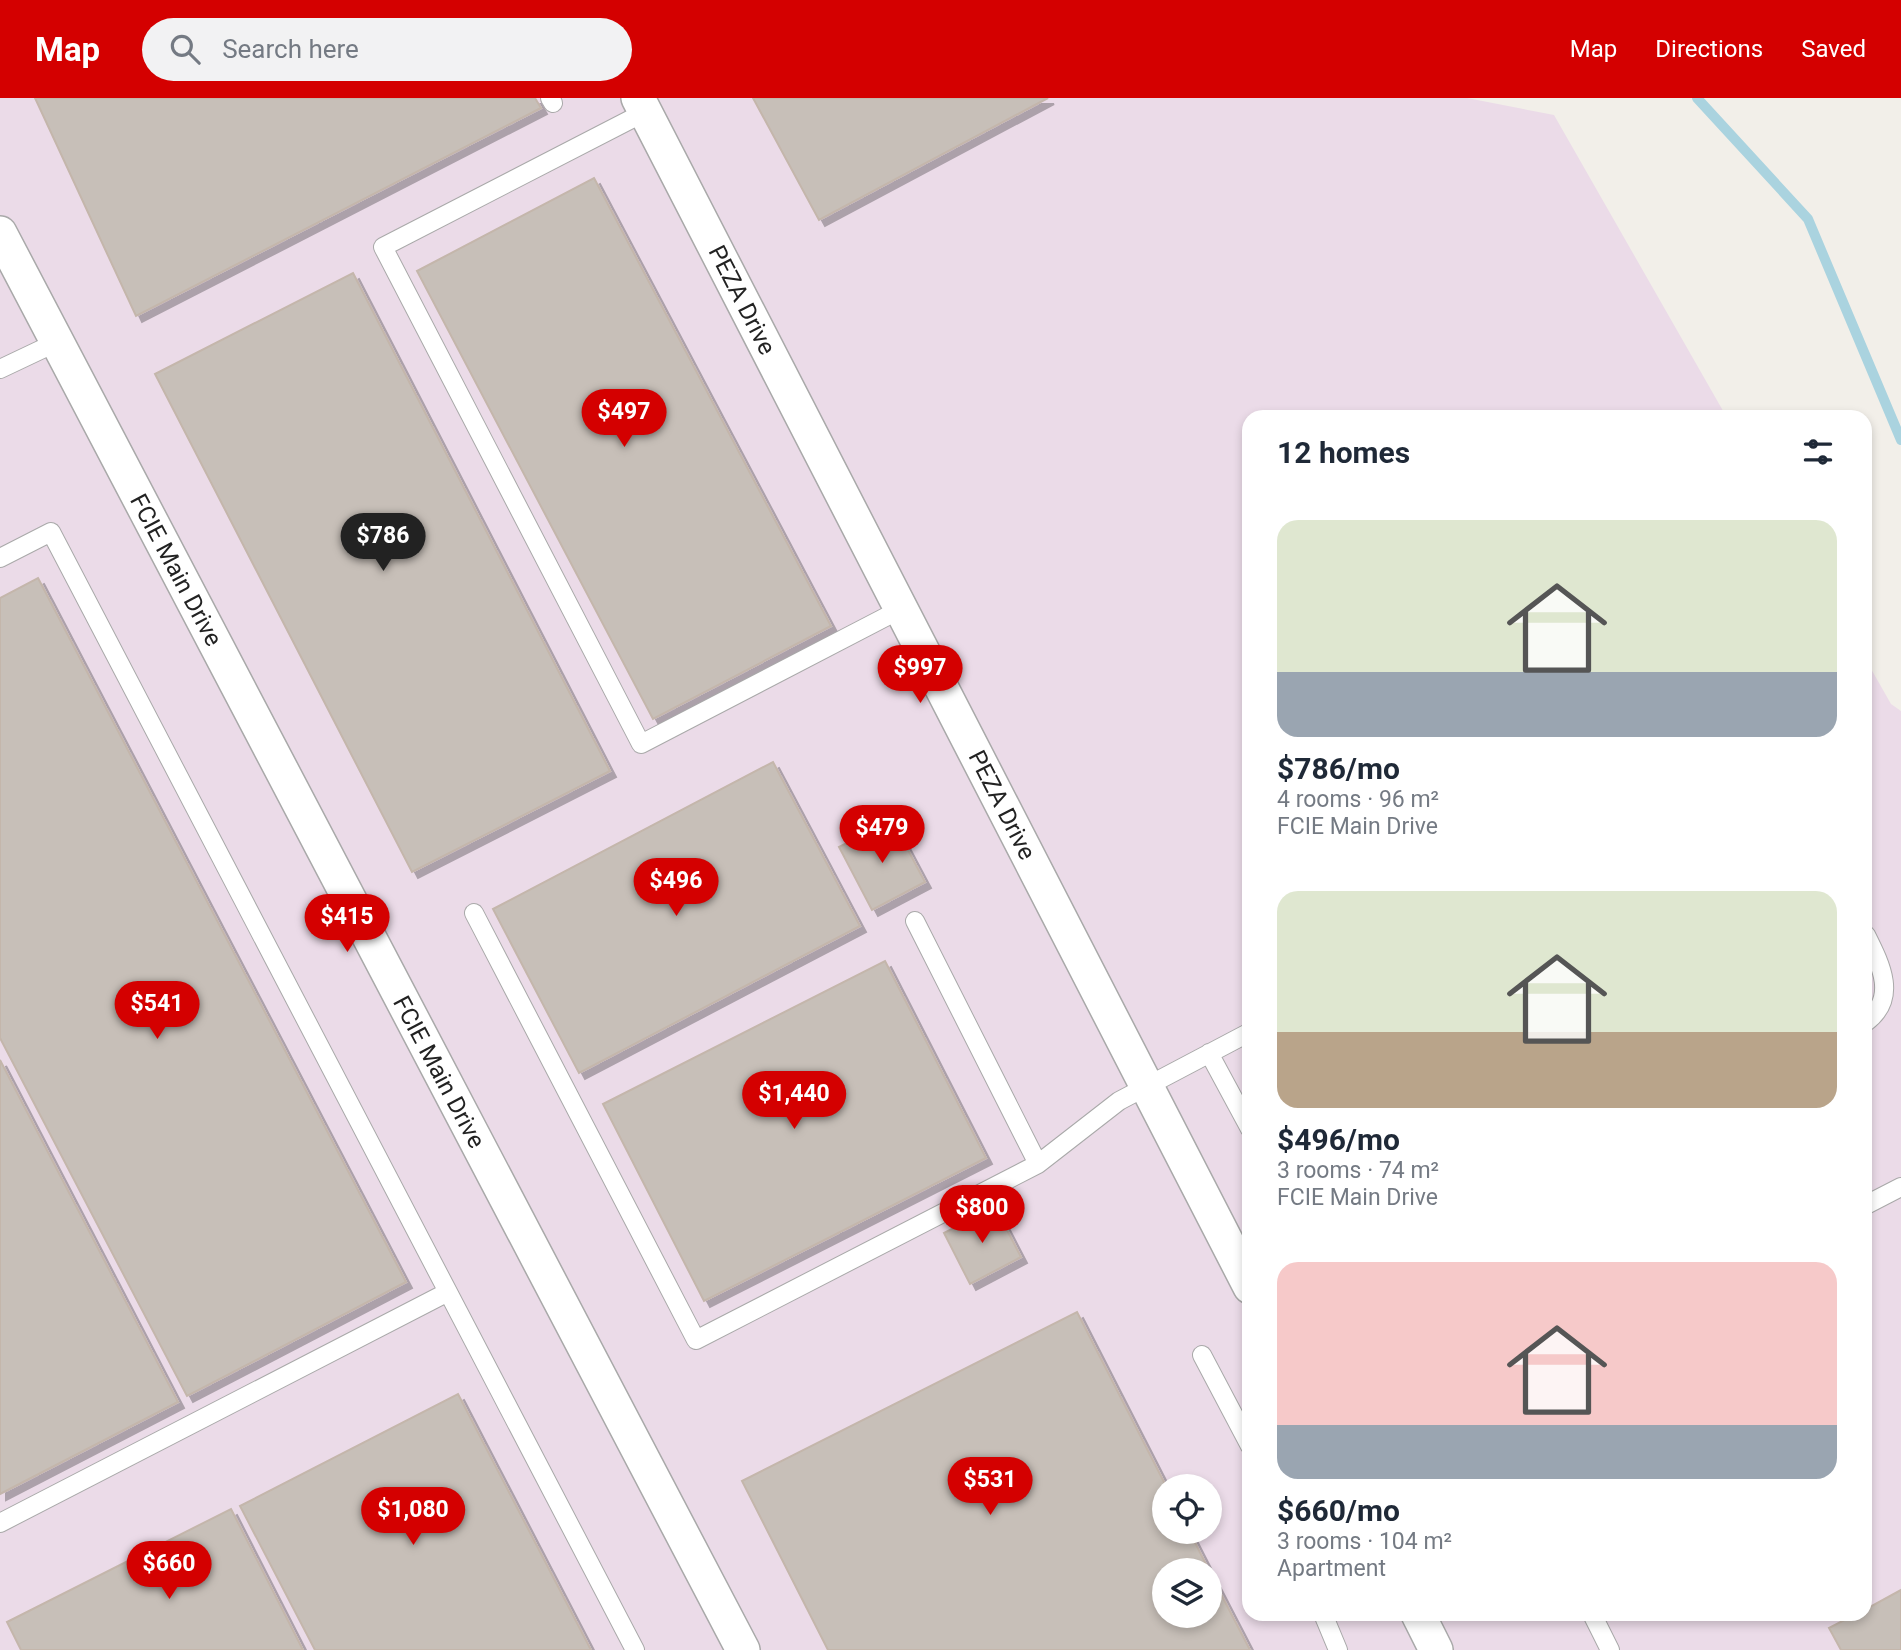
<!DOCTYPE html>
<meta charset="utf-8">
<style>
body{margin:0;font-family:Roboto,sans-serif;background:#f2f2f3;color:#1f2937;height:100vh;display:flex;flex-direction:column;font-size:26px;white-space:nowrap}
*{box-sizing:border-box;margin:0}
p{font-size:23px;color:#747a83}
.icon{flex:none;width:38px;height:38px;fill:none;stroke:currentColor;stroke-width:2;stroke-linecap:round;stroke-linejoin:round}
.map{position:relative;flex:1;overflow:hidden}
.sheet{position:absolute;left:1242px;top:312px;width:630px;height:1211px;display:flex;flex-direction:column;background:#fff;border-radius:21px;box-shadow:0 4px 10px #0003}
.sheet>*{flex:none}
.tools{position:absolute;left:1152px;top:1376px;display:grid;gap:14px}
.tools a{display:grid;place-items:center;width:70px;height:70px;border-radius:50%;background:#fff;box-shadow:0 4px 10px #0003;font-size:35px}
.price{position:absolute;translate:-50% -60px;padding:0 16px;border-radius:24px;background:#d40000;color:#fff;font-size:23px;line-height:46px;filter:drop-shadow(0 2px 4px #0008)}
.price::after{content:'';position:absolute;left:50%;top:42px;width:21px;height:16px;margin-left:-10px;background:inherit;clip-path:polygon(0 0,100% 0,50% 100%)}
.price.selected{background:#222;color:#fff}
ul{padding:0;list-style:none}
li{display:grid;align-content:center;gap:14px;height:371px;padding:0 35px}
li span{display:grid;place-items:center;height:217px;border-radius:21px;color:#555}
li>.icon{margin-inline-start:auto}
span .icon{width:126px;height:126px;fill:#fffc;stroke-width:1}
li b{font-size:30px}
h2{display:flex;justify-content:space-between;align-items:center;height:84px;padding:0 35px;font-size:30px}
header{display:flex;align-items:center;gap:42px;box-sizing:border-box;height:98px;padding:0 35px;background:#d40000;color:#fff}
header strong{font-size:33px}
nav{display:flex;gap:38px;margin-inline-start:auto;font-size:24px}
.search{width:490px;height:63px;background:#f2f2f3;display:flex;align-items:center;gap:18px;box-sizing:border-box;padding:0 24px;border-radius:38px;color:#747a83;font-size:26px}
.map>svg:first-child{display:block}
</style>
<header>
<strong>Map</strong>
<div class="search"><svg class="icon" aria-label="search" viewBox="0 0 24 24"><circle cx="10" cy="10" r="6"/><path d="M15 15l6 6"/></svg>Search here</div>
<nav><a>Map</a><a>Directions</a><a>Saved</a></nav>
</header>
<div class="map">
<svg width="1901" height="1552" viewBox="0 0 1901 1552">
<defs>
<filter id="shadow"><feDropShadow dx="6" dy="6" stdDeviation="0" flood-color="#0004"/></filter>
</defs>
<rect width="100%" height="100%" fill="#f2efe9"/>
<path fill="#ebdbe8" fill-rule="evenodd" d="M 0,0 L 1467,0 L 1554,17 L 1726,318 L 1250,318 L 1250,1516 L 1866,1516 L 1866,562 L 1891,606 L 1901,613 L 1901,1552 L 0,1552 ZM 1164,1388 L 1209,1388 L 1209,1433 L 1164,1433 ZM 1164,1472 L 1209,1472 L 1209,1517 L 1164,1517 Z"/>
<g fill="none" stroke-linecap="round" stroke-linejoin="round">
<path stroke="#aad3df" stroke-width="10" d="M 1697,0 L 1808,121 L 1901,342"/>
</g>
<path fill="#c7bfb8" stroke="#c4b6ab" stroke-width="2" filter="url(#shadow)" d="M 35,0 L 535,0 L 541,10 L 136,218 Z
M 753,0 L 1048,0 L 819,122 Z
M 594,80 L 831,528 L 653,621 L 417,173 Z
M 353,175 L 610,673 L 412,774 L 155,276 Z
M 38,480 L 406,1184 L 187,1298 L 0,940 L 0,500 Z
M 773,664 L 860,828 L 579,975 L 493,811 Z
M 892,722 L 925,784 L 872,812 L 839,749 Z
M 885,863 L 986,1060 L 704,1203 L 603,1006 Z
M 0,962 L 178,1304 L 0,1396 Z
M 995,1109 L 1021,1159 L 970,1186 L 944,1135 Z
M 1077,1214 L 1166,1388 L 1164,1388 L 1164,1433 L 1189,1433 L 1209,1472 L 1164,1472 L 1164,1517 L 1209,1517 L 1209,1473 L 1250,1552 L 828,1552 L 742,1383 Z
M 458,1296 L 591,1552 L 315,1552 L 240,1408 Z
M 231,1411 L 303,1552 L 21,1552 L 7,1524 Z
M 1901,1492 L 1901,1552 L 1841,1552 L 1829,1530 L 1856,1516 L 1866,1516 L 1866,1511 Z"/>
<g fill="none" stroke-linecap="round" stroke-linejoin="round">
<defs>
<path id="lane" d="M 550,0 L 553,5
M 645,14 L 383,149 L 641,646 L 901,511
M 0,271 L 57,244
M 0,460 L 51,434 L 635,1552
M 474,815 L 696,1242 L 1038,1066 L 1119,1003 L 1250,934
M 915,823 L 1038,1066
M 1866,837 C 1881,867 1898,900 1866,924
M 1209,955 L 1250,1031
M 1866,1107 L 1901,1089
M 1202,1257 L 1250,1348
M 0,1425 L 448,1194
M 1323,1516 L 1338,1552
M 1592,1516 L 1610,1552"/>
<path id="street" d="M 638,0 L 1250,1189
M 0,135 L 743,1552
M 1418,1516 L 1436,1552"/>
</defs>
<use href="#lane" stroke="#a9a9a9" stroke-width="20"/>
<use href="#street" stroke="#a9a9a9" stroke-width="36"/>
<use href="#lane" stroke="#fff" stroke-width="18"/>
<use href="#street" stroke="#fff" stroke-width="33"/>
</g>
<g text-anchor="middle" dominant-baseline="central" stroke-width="7" stroke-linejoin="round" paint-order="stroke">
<g font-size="24" fill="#222" stroke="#fff">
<text transform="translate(742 202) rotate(63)">PEZA Drive</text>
<text transform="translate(176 472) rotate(62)">FCIE Main Drive</text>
<text transform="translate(1002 707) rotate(63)">PEZA Drive</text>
<text transform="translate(439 974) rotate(62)">FCIE Main Drive</text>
</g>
</g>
</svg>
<div class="tools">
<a><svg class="icon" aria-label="locate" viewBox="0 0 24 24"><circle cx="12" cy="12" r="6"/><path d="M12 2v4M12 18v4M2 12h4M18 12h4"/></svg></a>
<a><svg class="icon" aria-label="layers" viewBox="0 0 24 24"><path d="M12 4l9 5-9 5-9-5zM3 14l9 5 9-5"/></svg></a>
</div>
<b class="price" style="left:624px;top:351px">$497</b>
<b class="price selected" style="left:383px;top:475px">$786</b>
<b class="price" style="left:920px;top:607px">$997</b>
<b class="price" style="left:882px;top:767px">$479</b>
<b class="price" style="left:676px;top:820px">$496</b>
<b class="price" style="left:347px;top:856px">$415</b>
<b class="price" style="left:157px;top:943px">$541</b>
<b class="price" style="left:794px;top:1033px">$1,440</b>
<b class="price" style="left:982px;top:1147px">$800</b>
<b class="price" style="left:990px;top:1419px">$531</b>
<b class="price" style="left:413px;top:1449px">$1,080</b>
<b class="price" style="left:169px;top:1503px">$660</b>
<section class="sheet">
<h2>12 homes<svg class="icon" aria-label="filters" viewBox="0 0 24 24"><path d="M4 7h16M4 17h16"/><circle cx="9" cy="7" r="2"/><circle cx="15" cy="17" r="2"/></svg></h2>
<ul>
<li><span style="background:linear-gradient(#dfe7d0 70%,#9aa5b1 0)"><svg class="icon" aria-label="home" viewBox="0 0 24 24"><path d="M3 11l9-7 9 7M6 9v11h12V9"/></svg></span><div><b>$786/mo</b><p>4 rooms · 96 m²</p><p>FCIE Main Drive</p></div></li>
<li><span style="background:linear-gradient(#dfe7d0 65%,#b9a48a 0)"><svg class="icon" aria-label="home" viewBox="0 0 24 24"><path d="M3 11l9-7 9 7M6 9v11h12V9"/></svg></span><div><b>$496/mo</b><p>3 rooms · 74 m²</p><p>FCIE Main Drive</p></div></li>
<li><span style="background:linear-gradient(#f6c9c9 75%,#9aa5b1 0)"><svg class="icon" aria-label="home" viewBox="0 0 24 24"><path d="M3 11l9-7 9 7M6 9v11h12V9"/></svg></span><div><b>$660/mo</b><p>3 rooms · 104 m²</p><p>Apartment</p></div></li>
</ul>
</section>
</div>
